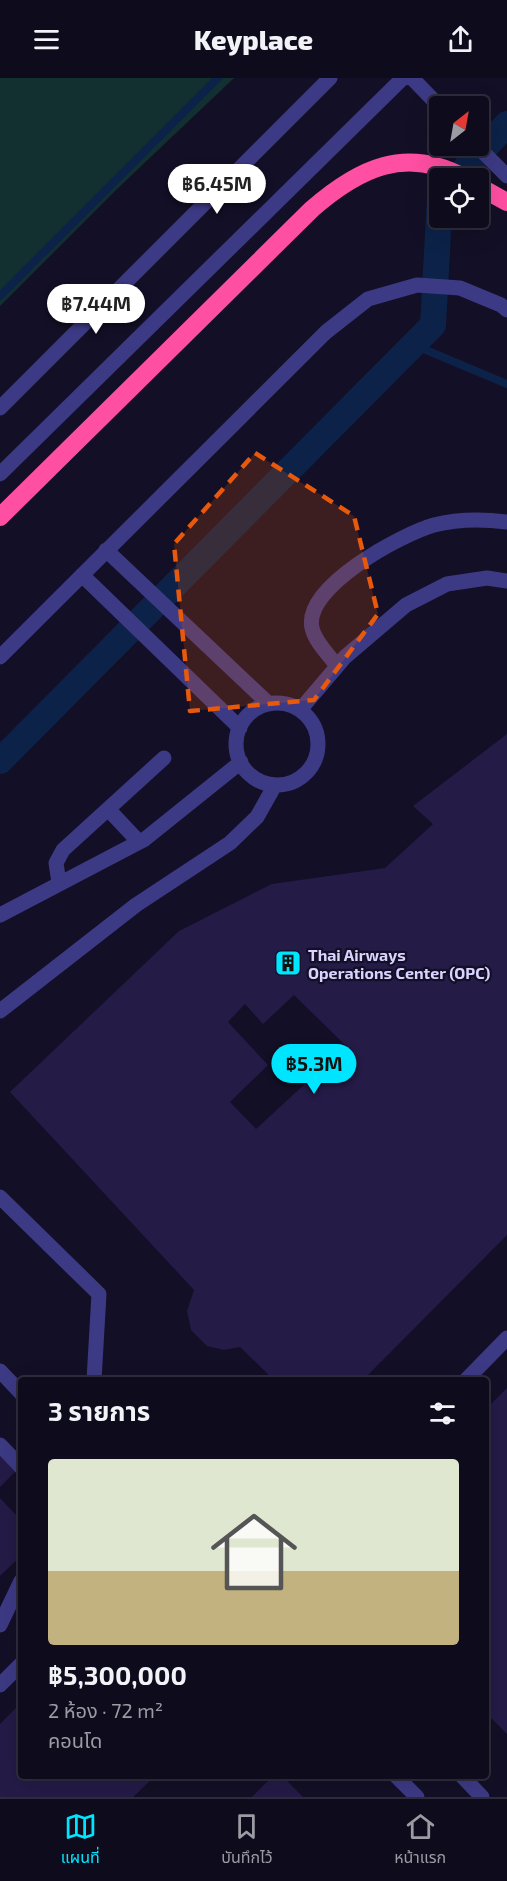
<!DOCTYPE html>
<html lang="th">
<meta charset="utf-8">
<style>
body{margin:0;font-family:"Exo 2","Noto Sans Thai",sans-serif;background:#1c1929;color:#f1f3f6;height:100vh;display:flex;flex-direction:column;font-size:22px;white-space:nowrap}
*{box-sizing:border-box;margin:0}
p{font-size:20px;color:#9b9ba3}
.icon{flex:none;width:33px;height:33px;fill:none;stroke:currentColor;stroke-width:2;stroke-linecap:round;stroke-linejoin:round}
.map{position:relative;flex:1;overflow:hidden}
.side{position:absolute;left:18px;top:1299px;width:471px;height:402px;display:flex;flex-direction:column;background:#0e0b1c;border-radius:6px;box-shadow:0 6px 24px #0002,0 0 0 2px #2e2b3b}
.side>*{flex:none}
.needle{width:39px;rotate:31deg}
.fabs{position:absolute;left:429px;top:18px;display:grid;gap:12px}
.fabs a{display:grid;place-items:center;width:60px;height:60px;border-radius:6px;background:#0e0b1c;box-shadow:0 6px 24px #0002,0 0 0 2px #2e2b3b;font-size:30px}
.price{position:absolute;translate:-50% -51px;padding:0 14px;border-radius:21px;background:#fff;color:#222;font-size:20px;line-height:39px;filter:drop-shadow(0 2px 3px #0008)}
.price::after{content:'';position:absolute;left:50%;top:36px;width:18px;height:14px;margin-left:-9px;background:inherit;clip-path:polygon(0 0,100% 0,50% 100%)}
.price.on{background:#00e5ff;color:#111}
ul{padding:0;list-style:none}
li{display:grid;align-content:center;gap:12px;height:318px;padding:0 30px}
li+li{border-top:2px solid #2e2b3b}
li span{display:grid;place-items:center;height:186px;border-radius:6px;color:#555}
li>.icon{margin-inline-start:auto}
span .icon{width:108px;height:108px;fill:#fffc;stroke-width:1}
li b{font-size:26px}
h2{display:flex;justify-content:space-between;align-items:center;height:72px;padding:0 30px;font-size:26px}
header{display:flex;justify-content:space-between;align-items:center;height:78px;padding:0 30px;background:#0e0b1c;font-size:27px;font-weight:800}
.tab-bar{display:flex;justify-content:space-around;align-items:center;height:84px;border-top:2px solid #2e2b3b;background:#0e0b1c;font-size:16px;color:#9b9ba3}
.tab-bar a{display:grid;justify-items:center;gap:3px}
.tab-bar .on{color:#00e5ff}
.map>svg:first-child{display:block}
</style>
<header><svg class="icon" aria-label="menu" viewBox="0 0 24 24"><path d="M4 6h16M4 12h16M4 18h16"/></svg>Keyplace<svg class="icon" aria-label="share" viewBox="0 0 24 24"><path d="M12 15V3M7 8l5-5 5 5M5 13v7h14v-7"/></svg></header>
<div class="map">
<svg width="507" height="1719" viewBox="0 0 507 1719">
<rect width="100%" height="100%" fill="#130f26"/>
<path fill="#12302f" d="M 0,0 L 234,0 L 117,111 L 0,228 Z"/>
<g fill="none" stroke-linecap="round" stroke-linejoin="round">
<path stroke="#0c2248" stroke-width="8" d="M 0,218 L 218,0
M 414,267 L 507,306"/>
<path stroke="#0c2248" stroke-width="26" d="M 456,100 L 507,46
M 0,683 L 433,247 L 440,119"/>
</g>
<path fill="#241b47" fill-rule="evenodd" d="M 507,656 L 507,1157 L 363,1302 L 266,1302 L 268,1296 L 240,1269 L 224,1272 L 207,1268 L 191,1252 L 187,1233 L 194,1212 L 10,1014 L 179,853 L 272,806 L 385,790 L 433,746 L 413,728 ZM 294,917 L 346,968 L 256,1051 L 230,1024 L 268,987 L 228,944 L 245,926 L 263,946 Z
M 507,1310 L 507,1656 L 486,1635 L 486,1331 Z
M 0,1369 L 20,1389 L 0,1409 Z
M 0,1420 L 21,1442 L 21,1478 L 0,1498 Z
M 21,1625 L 21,1698 L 155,1698 L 133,1719 L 0,1719 L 0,1646 Z
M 273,1698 L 282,1698 L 303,1719 L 252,1719 Z"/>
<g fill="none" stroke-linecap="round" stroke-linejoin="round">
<path stroke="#3d3a85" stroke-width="15" d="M 412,0 L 440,29
M 477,68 L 507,98
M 0,330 L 330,0
M 0,396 L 403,0
M 106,472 L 269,626
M 82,497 L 240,650
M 0,579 L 326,254 L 368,221 L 417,207 L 460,210 L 501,227 L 507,232
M 337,588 C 329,577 315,564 312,550 C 303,509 402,456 434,447 C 457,441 484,441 507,444
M236 666a41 41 0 1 1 82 0a41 41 0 1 1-82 0Z
M 300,632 L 345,579 L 406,527 L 447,506 L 487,500 L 507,503
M 108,731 L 139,764
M 59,805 L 56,785 L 63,772 L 164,680
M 0,837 L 145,761 L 241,684
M 0,933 L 136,827 L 230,765 L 257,739 L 275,707
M 0,1119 L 99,1216 L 94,1302
M 0,1293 L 21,1315
M 466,1302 L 507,1260
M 0,1367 L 21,1389
M 0,1547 L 21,1503
M 0,1607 L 21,1586
M 396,1698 L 417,1719
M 462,1698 L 482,1719"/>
<path stroke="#ff4fa3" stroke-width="18" d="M 478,108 L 507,124
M 0,439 L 312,131 C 358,91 405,67 465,100"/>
</g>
<path fill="#e8590c" fill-opacity="0.2" stroke="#e8590c" stroke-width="4.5" stroke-dasharray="12 8" stroke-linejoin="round" d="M 255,375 L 354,438 L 378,536 L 314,622 L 190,633 L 174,466 Z"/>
<defs>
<symbol id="building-square" viewBox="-11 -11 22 22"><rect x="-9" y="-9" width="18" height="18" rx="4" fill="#00e5ff" stroke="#130f26"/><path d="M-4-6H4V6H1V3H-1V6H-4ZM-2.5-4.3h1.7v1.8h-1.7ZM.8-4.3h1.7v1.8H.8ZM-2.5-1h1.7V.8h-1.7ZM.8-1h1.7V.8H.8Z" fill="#111"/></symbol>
</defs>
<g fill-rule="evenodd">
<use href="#building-square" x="273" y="870" width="30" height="30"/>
</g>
<g text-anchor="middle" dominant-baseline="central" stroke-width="4.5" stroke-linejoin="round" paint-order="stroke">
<g font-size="16" font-weight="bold" fill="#d9d4ff" stroke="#130f26" text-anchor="start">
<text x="308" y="876">Thai Airways<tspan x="308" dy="18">Operations Center (OPC)</tspan></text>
</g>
</g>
</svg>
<div class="fabs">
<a><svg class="needle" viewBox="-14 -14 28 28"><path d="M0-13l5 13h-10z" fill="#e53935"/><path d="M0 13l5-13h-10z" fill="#9b9ba3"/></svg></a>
<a><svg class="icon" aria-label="locate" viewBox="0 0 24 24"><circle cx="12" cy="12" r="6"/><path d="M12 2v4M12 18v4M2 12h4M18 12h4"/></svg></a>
</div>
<b class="price" style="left:217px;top:137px">฿6.45M</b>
<b class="price" style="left:96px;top:257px">฿7.44M</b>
<b class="price on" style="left:314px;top:1017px">฿5.3M</b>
<section class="side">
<h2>3 รายการ<svg class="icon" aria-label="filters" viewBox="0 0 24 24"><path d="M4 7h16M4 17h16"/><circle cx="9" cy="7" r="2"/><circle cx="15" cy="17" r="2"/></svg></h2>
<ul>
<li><span style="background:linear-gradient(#dfe7d0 60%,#c2b280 0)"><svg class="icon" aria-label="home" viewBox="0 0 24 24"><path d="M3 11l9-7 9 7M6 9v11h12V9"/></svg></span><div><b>฿5,300,000</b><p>2 ห้อง · 72 m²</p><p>คอนโด</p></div></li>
</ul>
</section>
</div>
<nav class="tab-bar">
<a class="on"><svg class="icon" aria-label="map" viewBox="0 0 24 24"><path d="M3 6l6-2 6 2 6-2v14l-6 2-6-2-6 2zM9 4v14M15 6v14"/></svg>แผนที่</a>
<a><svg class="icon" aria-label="saved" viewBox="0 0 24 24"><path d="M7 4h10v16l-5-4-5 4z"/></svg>บันทึกไว้</a>
<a><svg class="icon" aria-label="home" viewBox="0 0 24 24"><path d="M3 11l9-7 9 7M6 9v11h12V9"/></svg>หน้าแรก</a>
</nav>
